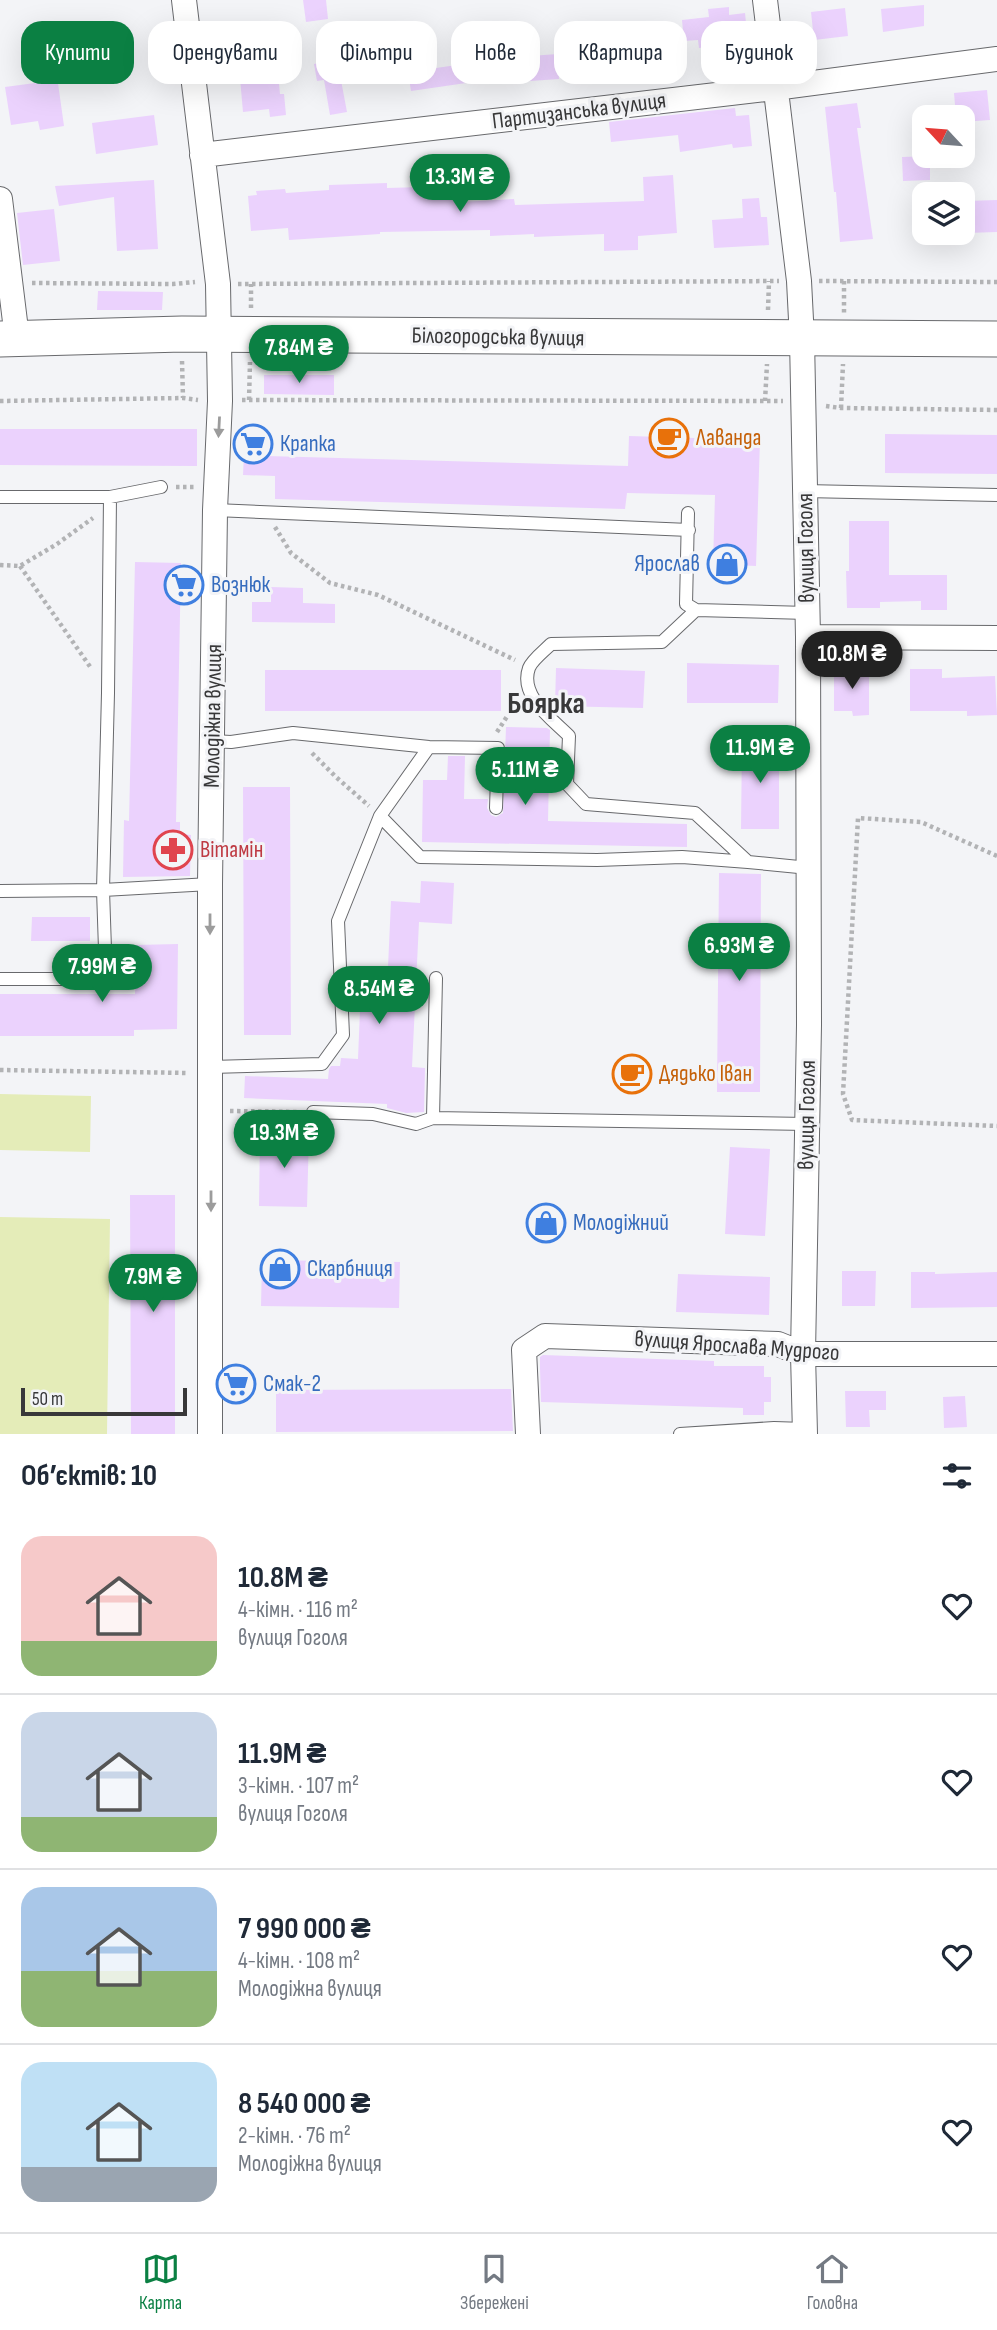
<!DOCTYPE html>
<html lang="uk">
<meta charset="utf-8">
<style>
body{margin:0;font-family:"Sofia Sans Condensed",sans-serif;background:#f2f2f3;color:#1f2937;height:100vh;display:flex;flex-direction:column;font-size:26px;white-space:nowrap}
*{box-sizing:border-box;margin:0}
p{font-size:23px;color:#747a83}
.icon{flex:none;width:38px;height:38px;fill:none;stroke:currentColor;stroke-width:2;stroke-linecap:round;stroke-linejoin:round}
.map{position:relative;height:1434px;overflow:hidden}
.side{display:flex;flex-direction:column;background:#fff;flex:1}
.side>*{flex:none}
.top-card{position:absolute;left:21px;top:21px;width:956px;height:63px;display:flex;gap:14px}
.needle{width:46px;rotate:296deg}
.controls{position:absolute;left:912px;top:105px;display:grid;gap:14px}
.controls a{display:grid;place-items:center;width:63px;height:63px;border-radius:14px;background:#fff;box-shadow:0 7px 28px #0002;font-size:35px}
.scale{position:absolute;left:21px;bottom:18px;width:166px;box-sizing:border-box;padding-left:7px;border:4px solid #383839;border-top:0;font-size:19px;line-height:24px;white-space:nowrap;color:#383839;-webkit-text-stroke:5px #f3f4f7;paint-order:stroke}
.price{position:absolute;translate:-50% -60px;padding:0 16px;border-radius:24px;background:#0b8043;color:#fff;font-size:23px;line-height:46px;filter:drop-shadow(0 2px 4px #0008)}
.price::after{content:'';position:absolute;left:50%;top:42px;width:21px;height:16px;margin-left:-10px;background:inherit;clip-path:polygon(0 0,100% 0,50% 100%)}
.price.on{background:#222;color:#fff}
ul{padding:0;list-style:none}
li{display:flex;align-items:center;gap:21px;height:175px;padding:0 21px}
li+li{border-top:2px solid #e0e1e3}
li span{display:grid;place-items:center;flex:none;width:196px;height:140px;border-radius:21px;color:#555}
li>.icon{margin-inline-start:auto}
span .icon{width:84px;height:84px;fill:#fffc;stroke-width:1}
li b{font-size:30px}
h2{display:flex;justify-content:space-between;align-items:center;height:84px;padding:0 21px;font-size:30px}
.pill{padding:0 24px;border-radius:21px;background:#fff;box-shadow:0 7px 28px #0002;font-size:24px;line-height:63px}
.pill.on{background:#0b8043;color:#fff}
.tab-bar{display:flex;justify-content:space-around;align-items:center;height:98px;border-top:2px solid #e0e1e3;background:#fff;font-size:19px;color:#747a83}
.tab-bar a{display:grid;justify-items:center;gap:4px}
.tab-bar .on{color:#0b8043}
.map>svg:first-child{display:block}
</style>
<div class="map">
<svg width="997" height="1434" viewBox="0 0 997 1434">
<rect width="100%" height="100%" fill="#f3f4f7"/>
<path fill="#e4ecb8" d="M 0,1094 L 91,1096 L 90,1152 L 0,1150 Z
M 0,1217 L 110,1219 L 107,1434 L 0,1434 Z"/>
<path fill="#ebd2fd" d="M 303,0 L 326,0 L 328,19 L 306,22 Z
M 924,5 L 924,26 L 883,32 L 881,9 Z
M 729,7 L 729,15 L 745,13 L 748,43 L 742,44 L 742,49 L 720,52 L 719,46 L 699,48 L 698,40 L 684,41 L 682,20 L 709,17 L 708,9 Z
M 845,8 L 848,36 L 814,40 L 811,12 Z
M 637,34 L 640,64 L 597,68 L 594,38 Z
M 558,54 L 559,79 L 516,82 L 515,57 Z
M 427,56 L 429,69 L 471,63 L 473,82 L 411,91 L 406,59 Z
M 337,59 L 347,112 L 330,115 L 324,80 L 317,81 L 314,64 Z
M 277,64 L 280,94 L 284,94 L 286,115 L 270,117 L 269,109 L 243,112 L 239,67 Z
M 56,69 L 64,126 L 40,130 L 38,121 L 11,125 L 5,87 L 35,83 L 34,72 Z
M 987,90 L 990,120 L 962,122 L 962,117 L 956,117 L 954,93 Z
M 857,103 L 861,128 L 857,128 L 873,239 L 840,242 L 836,192 L 834,192 L 825,107 Z
M 735,108 L 736,116 L 749,115 L 752,146 L 733,148 L 732,144 L 680,152 L 678,135 L 611,142 L 609,122 Z
M 154,115 L 158,145 L 96,154 L 92,123 Z
M 930,156 L 930,180 L 903,181 L 902,157 Z
M 673,175 L 677,233 L 638,236 L 638,250 L 604,251 L 604,234 L 534,237 L 534,234 L 490,236 L 490,230 L 380,232 L 380,234 L 289,240 L 288,228 L 251,231 L 248,196 L 257,195 L 256,191 L 285,189 L 286,193 L 329,190 L 329,185 L 387,183 L 387,188 L 457,186 L 461,202 L 514,199 L 515,205 L 644,201 L 643,177 Z
M 154,180 L 158,249 L 117,251 L 114,197 L 59,206 L 55,186 Z
M 759,198 L 761,217 L 767,217 L 769,245 L 714,248 L 712,220 L 743,218 L 742,199 Z
M 997,200 L 997,232 L 966,233 L 966,201 Z
M 54,209 L 60,261 L 23,265 L 17,213 Z
M 98,291 L 163,292 L 162,310 L 97,310 Z
M 264,375 L 334,375 L 334,395 L 264,394 Z
M 0,429 L 197,429 L 197,466 L 0,465 Z
M 245,431 L 268,431 L 267,456 L 628,466 L 629,436 L 760,440 L 756,566 L 713,564 L 715,495 L 627,493 L 625,509 L 275,499 L 275,476 L 243,475 Z
M 885,434 L 997,435 L 997,474 L 885,473 Z
M 849,521 L 889,521 L 889,575 L 947,575 L 947,610 L 921,610 L 921,601 L 880,602 L 880,608 L 847,608 L 846,571 L 849,571 Z
M 135,562 L 181,563 L 176,822 L 180,822 L 180,834 L 191,835 L 190,876 L 123,877 L 124,820 L 129,821 Z
M 271,587 L 303,588 L 303,603 L 335,604 L 335,623 L 252,622 L 252,602 L 271,602 Z
M 687,663 L 779,665 L 778,703 L 687,703 Z
M 556,668 L 645,671 L 643,708 L 555,706 Z
M 834,668 L 869,668 L 869,715 L 853,716 L 852,711 L 834,711 Z
M 910,669 L 942,669 L 942,678 L 995,676 L 997,715 L 967,716 L 967,711 L 910,711 Z
M 265,670 L 501,670 L 501,711 L 265,711 Z
M 506,727 L 547,728 L 550,730 L 548,821 L 687,824 L 687,847 L 422,842 L 423,780 L 447,780 L 448,756 L 465,756 L 464,799 L 488,799 L 487,808 L 491,815 L 496,817 L 503,813 Z
M 779,741 L 779,829 L 741,829 L 742,742 Z
M 243,787 L 290,787 L 291,1035 L 244,1035 Z
M 719,873 L 761,874 L 760,1092 L 717,1092 Z
M 421,881 L 454,883 L 452,924 L 419,922 L 412,1067 L 425,1068 L 424,1112 L 406,1113 L 387,1108 L 387,1104 L 244,1098 L 245,1076 L 328,1079 L 329,1069 L 331,1066 L 340,1066 L 341,1058 L 358,1059 L 360,1010 L 386,1011 L 391,901 L 420,903 Z
M 32,917 L 90,917 L 90,941 L 31,941 Z
M 178,944 L 177,1029 L 134,1030 L 134,1036 L 0,1036 L 0,994 L 135,994 L 136,945 Z
M 260,1134 L 309,1135 L 307,1207 L 259,1206 Z
M 730,1147 L 770,1149 L 765,1236 L 725,1234 Z
M 130,1195 L 175,1195 L 175,1434 L 131,1434 Z
M 262,1260 L 400,1262 L 399,1308 L 261,1306 Z
M 842,1271 L 876,1271 L 875,1306 L 842,1306 Z
M 911,1272 L 935,1272 L 935,1274 L 997,1272 L 997,1307 L 911,1308 Z
M 678,1274 L 770,1277 L 769,1315 L 676,1312 Z
M 543,1355 L 714,1361 L 714,1366 L 764,1366 L 764,1377 L 771,1377 L 771,1402 L 764,1402 L 764,1415 L 743,1415 L 743,1408 L 541,1402 L 540,1368 L 540,1357 Z
M 511,1389 L 513,1431 L 276,1432 L 276,1390 Z
M 845,1391 L 886,1391 L 886,1410 L 869,1410 L 870,1427 L 846,1427 Z
M 965,1396 L 967,1427 L 944,1428 L 943,1397 Z"/>
<g fill="none" stroke-linecap="round" stroke-linejoin="round">
<defs>
<path id="lane" d="M 804,491 L 997,495
M 0,497 L 110,497 L 161,487
M 215,510 L 689,530
M 688,513 L 686,604 L 696,610 L 807,613
M 696,610 L 662,642 L 551,644 C 544,651 532,660 529,668 C 519,696 552,719 569,736 L 567,784 L 586,804 L 695,813 L 748,862 L 809,868
M 213,741 L 231,742 L 293,733 L 429,747 L 498,748 L 496,808
M 429,747 L 380,816 L 420,857 L 597,860 L 682,857 L 748,862
M 0,891 L 103,890 L 210,884
M 436,978 L 433,1118 L 807,1124
M 0,979 L 106,979 L 103,890 L 108,693 L 110,497
M 211,1067 L 322,1064 L 343,1035 L 338,921 L 380,816
M 313,1112 L 373,1114 L 416,1124 L 433,1118
M 680,1434 L 774,1428 L 805,1429"/>
<path id="street" d="M 184,0 L 218,284 L 220,401 L 215,510 L 210,884 L 210,1434
M 765,0 L 799,281 L 802,339 L 808,637 L 809,1025 L 803,1354 L 805,1434
M 202,155 L 775,88 L 997,59
M 0,199 L 17,338
M 808,637 L 997,638
M 528,1434 L 524,1350 L 545,1336 L 778,1344 L 803,1354 L 997,1354"/>
<path id="secondary" d="M 0,339 L 182,334 L 997,339"/>
</defs>
<use href="#lane" stroke="#68696c" stroke-width="14"/>
<use href="#street" stroke="#68696c" stroke-width="26"/>
<use href="#secondary" stroke="#68696c" stroke-width="37"/>
<path stroke="#b2b3b5" stroke-width="4.5" stroke-dasharray="3.5 3.5" stroke-linecap="butt" d="M 819,281 L 997,282
M 844,281 L 844,313
M 32,283 L 173,284 L 195,282
M 238,284 L 779,281
M 251,308 L 251,284
M 768,310 L 769,281
M 182,361 L 183,398
M 242,400 L 783,401
M 249,400 L 250,362
M 0,401 L 183,398 L 198,400
M 765,401 L 767,364
M 826,406 L 841,408 L 997,410
M 841,408 L 843,364
M 176,487 L 195,487
M 275,527 L 291,553 L 330,583 L 378,595 L 515,660
M 0,565 L 20,566 L 57,544 L 93,518
M 20,566 L 91,668
M 497,732 L 517,701
M 312,753 L 336,777 L 369,806
M 997,856 L 921,822 L 858,818 L 843,1094 L 852,1120 L 997,1126
M 0,1070 L 188,1073
M 230,1111 L 298,1112"/>
<use href="#lane" stroke="#fff" stroke-width="12"/>
<use href="#street" stroke="#fff" stroke-width="24"/>
<use href="#secondary" stroke="#fff" stroke-width="35"/>
</g>
<defs><path id="oneway-solid" d="M-6-.8H1V-3.2L6.5 0L1 3.2V.8H-6Z" transform="scale(1.75)"/></defs>
<g fill="#9c9c9c">
<use href="#oneway-solid" transform="translate(219 427) rotate(93)"/>
<use href="#oneway-solid" transform="translate(210 924) rotate(90)"/>
<use href="#oneway-solid" transform="translate(211 1201) rotate(90)"/>
</g>
<defs>
<symbol id="cafe-ring" viewBox="-11 -11 22 22"><circle r="9.5" fill="#f3f4f7" stroke="#e8710a" stroke-width="1.5"/><path d="M-5.5-4.5H6V0H3Q3 3.5 0 3.5H-2.5Q-5.5 3.5-5.5 0ZM3-3.2v2h1.7v-2ZM-6 4.5H4V6H-6Z" fill="#e8710a"/></symbol>
<symbol id="supermarket-ring" viewBox="-11 -11 22 22"><circle r="9.5" fill="#f3f4f7" stroke="#3f7fe0" stroke-width="1.5"/><path d="M-6-5.5h2.5l.6 2H6L4.5 2H-2.5L-4.4-4H-6ZM-1.5 3.2a1.3 1.3 0 1 0 .1 0ZM3 3.2a1.3 1.3 0 1 0 .1 0Z" fill="#3f7fe0"/></symbol>
<symbol id="shop-ring" viewBox="-11 -11 22 22"><circle r="9.5" fill="#f3f4f7" stroke="#3f7fe0" stroke-width="1.5"/><path d="M-5-2.5h2.3a2.7 3.5 0 0 1 5.4 0H5L5.5 6h-11ZM-1.5-2.5h3a1.5 2.3 0 0 0-3 0Z" fill="#3f7fe0"/></symbol>
<symbol id="pharmacy-ring" viewBox="-11 -11 22 22"><circle r="9.5" fill="#f3f4f7" stroke="#e0444e" stroke-width="1.5"/><path d="M-2-6h4v4h4v4h-4v4h-4v-4h-4v-4h4Z" fill="#e0444e"/></symbol>
</defs>
<g fill-rule="evenodd">
<use href="#cafe-ring" x="647" y="416" width="44" height="44"/>
<use href="#supermarket-ring" x="231" y="422" width="44" height="44"/>
<use href="#shop-ring" x="705" y="542" width="44" height="44"/>
<use href="#supermarket-ring" x="162" y="563" width="44" height="44"/>
<use href="#pharmacy-ring" x="151" y="828" width="44" height="44"/>
<use href="#cafe-ring" x="610" y="1052" width="44" height="44"/>
<use href="#shop-ring" x="524" y="1201" width="44" height="44"/>
<use href="#shop-ring" x="258" y="1247" width="44" height="44"/>
<use href="#supermarket-ring" x="214" y="1362" width="44" height="44"/>
</g>
<g text-anchor="middle" dominant-baseline="central" stroke-width="6" stroke-linejoin="round" paint-order="stroke">
<g font-size="23" fill="#383839" stroke="#f3f4f7">
<text transform="translate(579 111) rotate(-7)">Партизанська вулиця</text>
<text transform="translate(498 337) rotate(1)">Білогородська вулиця</text>
<text transform="translate(806 548) rotate(-91)">вулиця Гоголя</text>
<text transform="translate(213 716) rotate(-89)">Молодіжна вулиця</text>
<text transform="translate(807 1115) rotate(-89)">вулиця Гоголя</text>
<text transform="translate(737 1346) rotate(4)">вулиця Ярослава Мудрого</text>
</g>
<g font-size="23" fill="#c56008" stroke="#f3f4f7" text-anchor="start">
<text x="696" y="438">Лаванда</text>
<text x="659" y="1074">Дядько Іван</text>
</g>
<g font-size="23" fill="#366cbe" stroke="#f3f4f7" text-anchor="start">
<text x="280" y="444">Крапка</text>
<text x="700" y="564" text-anchor="end">Ярослав</text>
<text x="211" y="585">Вознюк</text>
<text x="573" y="1223">Молодіжний</text>
<text x="307" y="1269">Скарбниця</text>
<text x="263" y="1384">Смак-2</text>
</g>
<g font-size="23" fill="#be3a42" stroke="#f3f4f7" text-anchor="start">
<text x="200" y="850">Вітамін</text>
</g>
<g font-size="30" font-weight="bold" fill="#383839" stroke="#f3f4f7">
<text x="546" y="704">Боярка</text>
</g>
</g>
</svg>
<div class="controls">
<a><svg class="needle" viewBox="-14 -14 28 28"><path d="M0-13l5 13h-10z" fill="#e53935"/><path d="M0 13l5-13h-10z" fill="#747a83"/></svg></a>
<a><svg class="icon" aria-label="layers" viewBox="0 0 24 24"><path d="M12 4l9 5-9 5-9-5zM3 14l9 5 9-5"/></svg></a>
</div>
<div class="scale">50 m</div>
<b class="price" style="left:460px;top:214px">13.3M ₴</b>
<b class="price" style="left:299px;top:385px">7.84M ₴</b>
<b class="price on" style="left:852px;top:691px">10.8M ₴</b>
<b class="price" style="left:760px;top:785px">11.9M ₴</b>
<b class="price" style="left:525px;top:807px">5.11M ₴</b>
<b class="price" style="left:739px;top:983px">6.93M ₴</b>
<b class="price" style="left:102px;top:1004px">7.99M ₴</b>
<b class="price" style="left:379px;top:1026px">8.54M ₴</b>
<b class="price" style="left:284px;top:1170px">19.3M ₴</b>
<b class="price" style="left:153px;top:1314px">7.9M ₴</b>
<div class="top-card">
<a class="pill on">Купити</a>
<a class="pill">Орендувати</a>
<a class="pill">Фільтри</a>
<a class="pill">Нове</a>
<a class="pill">Квартира</a>
<a class="pill">Будинок</a>
</div>
</div>
<section class="side">
<h2>Об’єктів: 10<svg class="icon" aria-label="filters" viewBox="0 0 24 24"><path d="M4 7h16M4 17h16"/><circle cx="9" cy="7" r="2"/><circle cx="15" cy="17" r="2"/></svg></h2>
<ul>
<li><span style="background:linear-gradient(#f6c9c9 75%,#8fb573 0)"><svg class="icon" aria-label="home" viewBox="0 0 24 24"><path d="M3 11l9-7 9 7M6 9v11h12V9"/></svg></span><div><b>10.8M ₴</b><p>4-кімн. · 116 m²</p><p>вулиця Гоголя</p></div><svg class="icon" aria-label="heart" viewBox="0 0 24 24"><path d="M12 20l-8-8c-3-5 5-10 8-4 3-6 11-1 8 4z"/></svg></li>
<li><span style="background:linear-gradient(#c9d6e8 75%,#8fb573 0)"><svg class="icon" aria-label="home" viewBox="0 0 24 24"><path d="M3 11l9-7 9 7M6 9v11h12V9"/></svg></span><div><b>11.9M ₴</b><p>3-кімн. · 107 m²</p><p>вулиця Гоголя</p></div><svg class="icon" aria-label="heart" viewBox="0 0 24 24"><path d="M12 20l-8-8c-3-5 5-10 8-4 3-6 11-1 8 4z"/></svg></li>
<li><span style="background:linear-gradient(#a9c7e8 60%,#8fb573 0)"><svg class="icon" aria-label="home" viewBox="0 0 24 24"><path d="M3 11l9-7 9 7M6 9v11h12V9"/></svg></span><div><b>7 990 000 ₴</b><p>4-кімн. · 108 m²</p><p>Молодіжна вулиця</p></div><svg class="icon" aria-label="heart" viewBox="0 0 24 24"><path d="M12 20l-8-8c-3-5 5-10 8-4 3-6 11-1 8 4z"/></svg></li>
<li><span style="background:linear-gradient(#bfe0f5 75%,#9aa5b1 0)"><svg class="icon" aria-label="home" viewBox="0 0 24 24"><path d="M3 11l9-7 9 7M6 9v11h12V9"/></svg></span><div><b>8 540 000 ₴</b><p>2-кімн. · 76 m²</p><p>Молодіжна вулиця</p></div><svg class="icon" aria-label="heart" viewBox="0 0 24 24"><path d="M12 20l-8-8c-3-5 5-10 8-4 3-6 11-1 8 4z"/></svg></li>
</ul>
</section>
<nav class="tab-bar">
<a class="on"><svg class="icon" aria-label="map" viewBox="0 0 24 24"><path d="M3 6l6-2 6 2 6-2v14l-6 2-6-2-6 2zM9 4v14M15 6v14"/></svg>Карта</a>
<a><svg class="icon" aria-label="saved" viewBox="0 0 24 24"><path d="M7 4h10v16l-5-4-5 4z"/></svg>Збережені</a>
<a><svg class="icon" aria-label="home" viewBox="0 0 24 24"><path d="M3 11l9-7 9 7M6 9v11h12V9"/></svg>Головна</a>
</nav>
